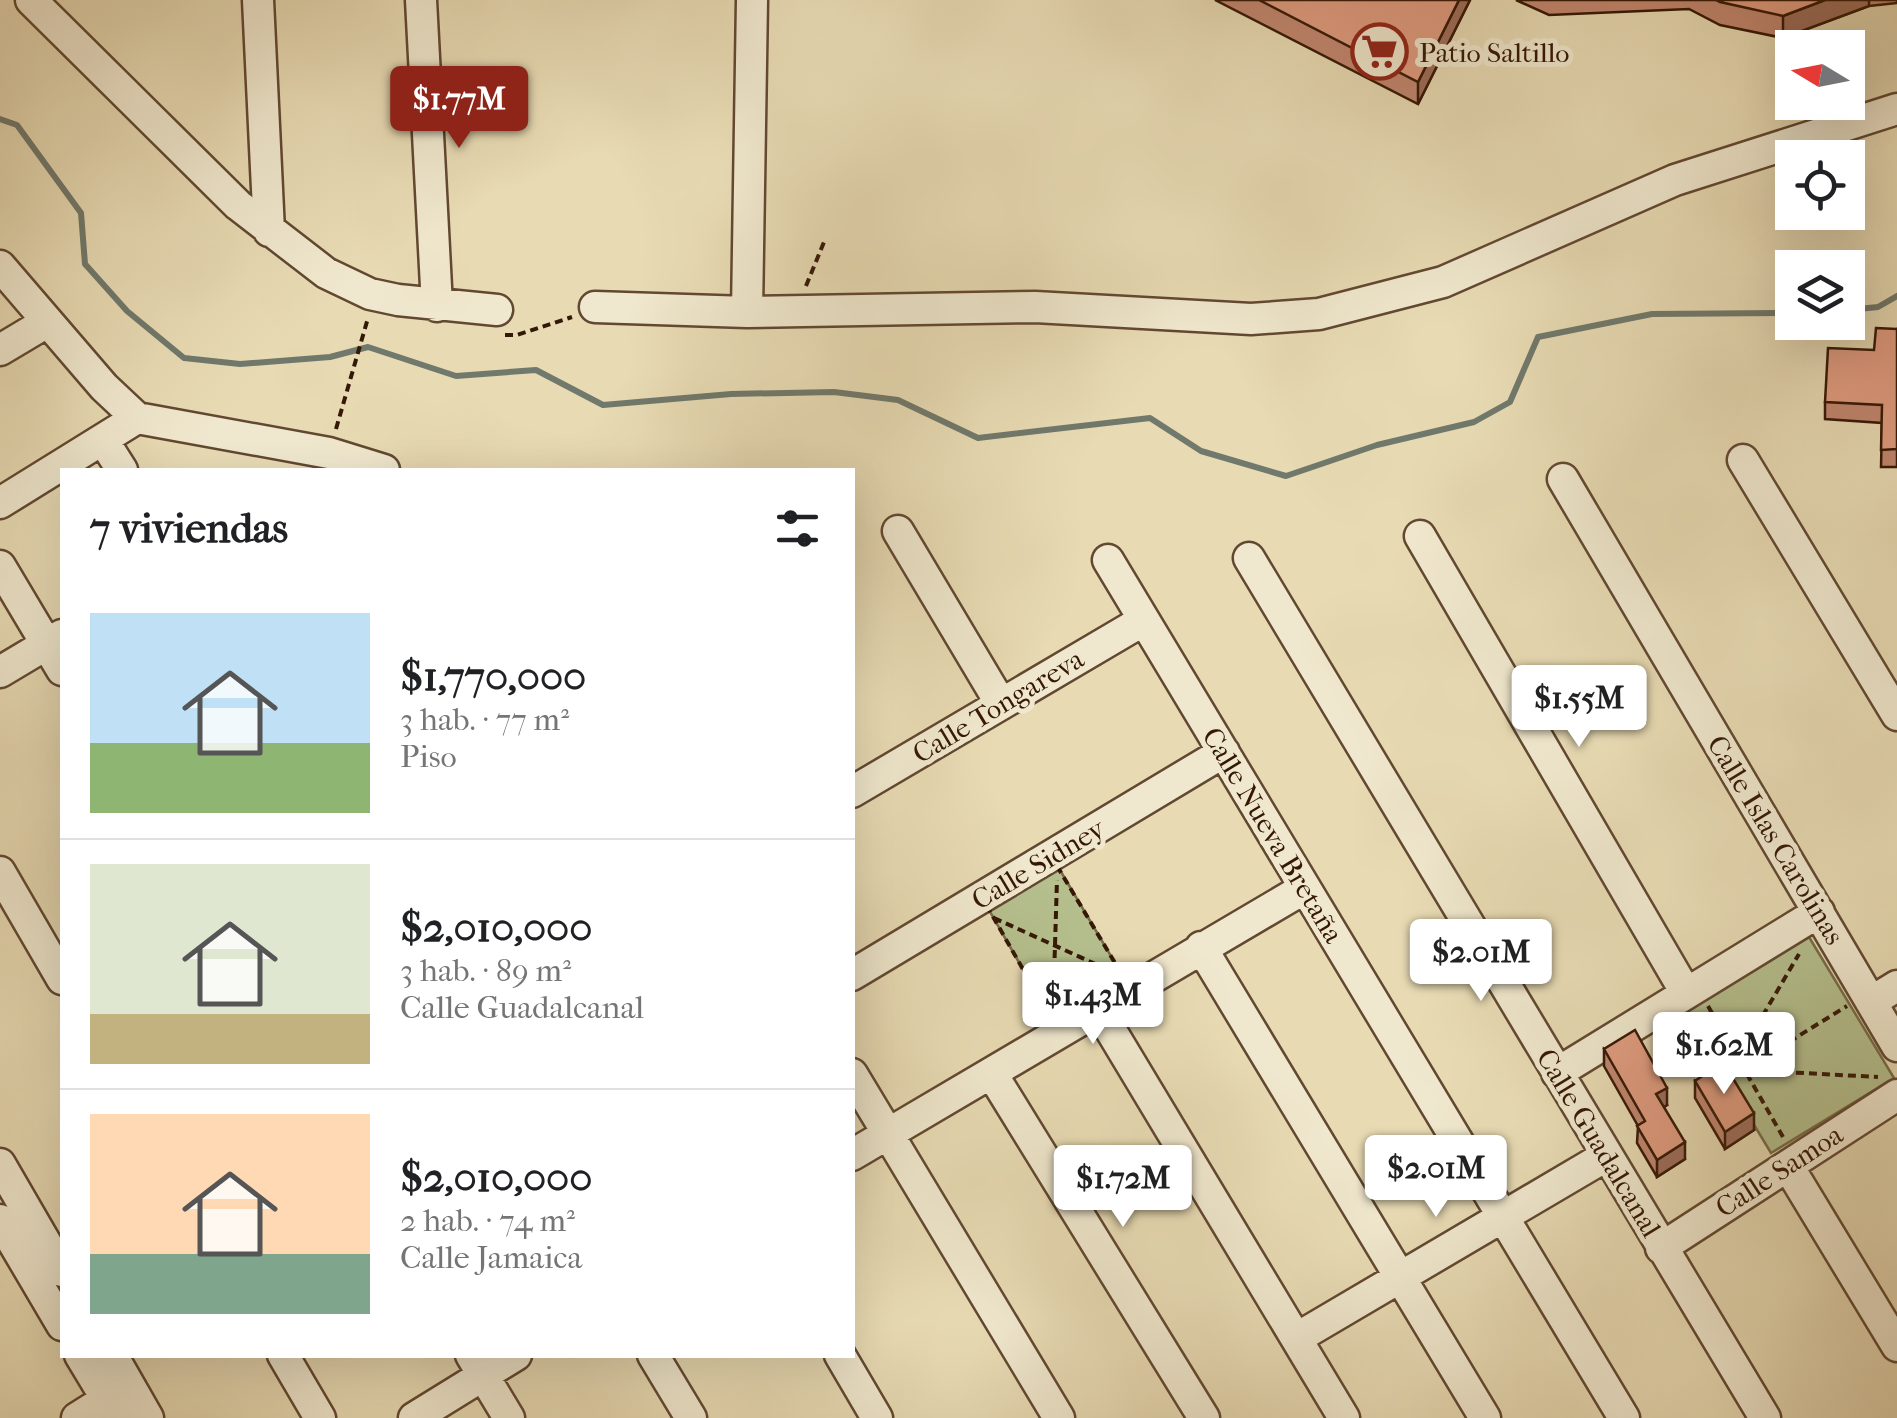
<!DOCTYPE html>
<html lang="es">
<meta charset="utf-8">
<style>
body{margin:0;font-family:"IM FELL French Canon",serif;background:#f6f6f6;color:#202124;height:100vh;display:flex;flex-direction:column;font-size:38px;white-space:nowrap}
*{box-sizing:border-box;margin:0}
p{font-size:32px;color:#757577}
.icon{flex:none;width:55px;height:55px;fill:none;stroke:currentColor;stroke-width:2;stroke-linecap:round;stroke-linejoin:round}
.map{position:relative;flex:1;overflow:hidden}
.side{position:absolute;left:60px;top:468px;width:795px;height:890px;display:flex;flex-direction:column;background:#fff;border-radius:0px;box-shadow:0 10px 40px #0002}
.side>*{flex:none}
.needle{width:65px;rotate:280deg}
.fabs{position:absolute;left:1775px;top:30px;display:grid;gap:20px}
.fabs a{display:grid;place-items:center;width:90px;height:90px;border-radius:0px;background:#fff;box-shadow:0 10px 40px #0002;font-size:50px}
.price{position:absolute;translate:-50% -85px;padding:0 22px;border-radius:10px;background:#fff;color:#222;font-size:32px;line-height:65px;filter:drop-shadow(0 2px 5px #0008)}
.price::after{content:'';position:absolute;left:50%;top:60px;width:30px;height:22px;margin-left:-15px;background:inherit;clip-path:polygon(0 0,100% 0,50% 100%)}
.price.current{background:#8f2418;color:#fff}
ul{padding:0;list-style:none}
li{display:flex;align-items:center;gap:30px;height:250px;padding:0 30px}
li+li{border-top:2px solid #e0e0e0}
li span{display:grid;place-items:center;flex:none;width:280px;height:200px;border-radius:0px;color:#555}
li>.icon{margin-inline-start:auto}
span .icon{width:120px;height:120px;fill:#fffc;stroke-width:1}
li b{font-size:42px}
h2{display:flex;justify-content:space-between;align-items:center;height:120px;padding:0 30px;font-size:42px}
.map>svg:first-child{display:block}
</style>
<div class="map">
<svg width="1897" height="1418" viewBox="0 0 1897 1418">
<rect width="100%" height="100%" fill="#e8dbb4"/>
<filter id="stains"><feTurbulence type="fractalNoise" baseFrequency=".002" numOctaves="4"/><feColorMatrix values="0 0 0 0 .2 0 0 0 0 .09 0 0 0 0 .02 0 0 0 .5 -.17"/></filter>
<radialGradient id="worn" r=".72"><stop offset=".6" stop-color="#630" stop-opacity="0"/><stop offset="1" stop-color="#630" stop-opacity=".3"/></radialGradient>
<path fill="#b5c08e" stroke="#756c4a" stroke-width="2.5" d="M 1054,860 L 1124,978 L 1052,1020 L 985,903 Z
M 1809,937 L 1894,1078 L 1771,1153 L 1686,1012 Z"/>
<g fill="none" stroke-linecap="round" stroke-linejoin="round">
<path stroke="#70796c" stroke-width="6" d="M 0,119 L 17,125 L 81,213 L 85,264 L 127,311 L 184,358 L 240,364 L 330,357 L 368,347 L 456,376 L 536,370 L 603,405 L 731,394 L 834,392 L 898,400 L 978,438 L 1150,418 L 1201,451 L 1286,476 L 1377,445 L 1474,422 L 1510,402 L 1538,337 L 1652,314 L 1792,313
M 1848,310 L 1878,307 L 1897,296"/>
<defs>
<path id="minor" d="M 31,0 L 238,205 L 326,273 L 370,294 L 398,300 L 497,310
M 258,0 L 269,231
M 421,0 L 437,306
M 0,266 L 104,387 L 137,418
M 595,307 L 747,312 L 1035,307 L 1251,319 L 1319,314 L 1443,282 L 1675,180 L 1897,109
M 747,312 L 752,0
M 0,350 L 47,322
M 137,418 L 329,453 L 384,470
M 103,440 L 122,470
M 1743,460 L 1897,715
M 1563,479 L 1897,1046
M 0,503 L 137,418
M 898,531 L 1001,704
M 1420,536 L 1686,993
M 1249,558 L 1765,1418
M 1108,560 L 1624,1418
M 0,566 L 62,670
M 0,672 L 62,635
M 852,792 L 1144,620
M 0,872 L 62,979
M 1201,947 L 1485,1418
M 852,975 L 1224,752
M 1871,1002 L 1897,986
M 1098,1009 L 1344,1418
M 1557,1073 L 1819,912
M 852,1074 L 1059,1418
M 992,1074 L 1204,1418
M 852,1155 L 1305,888
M 0,1164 L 62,1271
M 1788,1166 L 1897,1346
M 0,1220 L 62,1325
M 1661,1248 L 1897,1095
M 1297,1338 L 1606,1156
M 80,1355 L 118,1418
M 112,1355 L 148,1418
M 283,1355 L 320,1418
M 471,1355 L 509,1418
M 653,1355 L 691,1418
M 840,1355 L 877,1418
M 77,1418 L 107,1399
M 414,1418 L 516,1355"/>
</defs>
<use href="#minor" stroke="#624831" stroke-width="35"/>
<path stroke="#351705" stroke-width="4" stroke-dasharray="8 5" stroke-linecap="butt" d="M 806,286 L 824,242
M 505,335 L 517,335 L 572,317
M 336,429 L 368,318
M 1057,866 L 1124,978 L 1052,1020 L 988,908 Z
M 994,918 L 1113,972
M 1708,1006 L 1783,1137
M 1053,1010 L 1057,880
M 1756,1027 L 1799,954
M 1745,1069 L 1847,1006
M 1783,1072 L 1878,1077"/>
<use href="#minor" stroke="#f0e8ce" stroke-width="30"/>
</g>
<path fill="#c1866f" stroke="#351705" stroke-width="2.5" d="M 1215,0 L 1470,0 L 1418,104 Z
M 1516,0 L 1897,0 L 1897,3 L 1869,6 L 1783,38 L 1720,25 L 1689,9 L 1549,15 Z
M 1897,329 L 1897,467 L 1881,467 L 1882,423 L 1825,419 L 1825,402 Z
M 1604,1049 L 1667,1105 L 1664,1107 L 1685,1159 L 1657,1177 L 1637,1143 L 1638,1126 L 1604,1066 Z
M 1695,1081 L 1754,1130 L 1725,1149 L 1695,1098 Z"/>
<path fill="#9d6d5a" stroke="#351705" stroke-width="2.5" d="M 1459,0 L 1470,0 L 1418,104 L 1418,82 Z
M 1825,0 L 1869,0 L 1869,6 L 1783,38 L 1783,16 Z
M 1667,1088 L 1667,1105 L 1656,1112 L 1656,1094 Z
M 1754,1113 L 1754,1130 L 1725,1149 L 1725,1132 Z
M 1685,1142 L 1685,1159 L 1657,1177 L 1657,1160 Z"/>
<path fill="#e09c81" stroke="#351705" stroke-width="2.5" d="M 1259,0 L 1459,0 L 1418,82 Z
M 1716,0 L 1825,0 L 1783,16 L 1720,2 Z
M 1876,328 L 1897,329 L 1897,449 L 1881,450 L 1882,405 L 1825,402 L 1828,348 L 1874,350 Z
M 1635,1030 L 1667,1088 L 1656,1094 L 1685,1142 L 1657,1160 L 1637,1126 L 1645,1121 L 1604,1049 Z
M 1723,1062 L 1754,1113 L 1725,1132 L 1695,1081 Z"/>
<defs>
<symbol id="supermarket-ring" viewBox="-11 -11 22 22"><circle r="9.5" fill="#f0e8ce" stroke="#8f2418" stroke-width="1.5"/><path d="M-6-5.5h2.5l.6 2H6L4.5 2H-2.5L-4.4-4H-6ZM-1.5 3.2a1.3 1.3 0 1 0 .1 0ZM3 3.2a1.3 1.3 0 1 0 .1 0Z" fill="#8f2418"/></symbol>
</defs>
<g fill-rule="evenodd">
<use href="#supermarket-ring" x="1348" y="20" width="63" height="63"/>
</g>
<g text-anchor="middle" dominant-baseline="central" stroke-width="10" stroke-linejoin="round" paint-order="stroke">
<g font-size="28" fill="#351705" stroke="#f0e8ce" text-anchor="start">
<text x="1419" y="52">Patio Saltillo</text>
</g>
<g font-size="28" fill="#351705" stroke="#f0e8ce">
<text transform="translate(998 706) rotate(-31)">Calle Tongareva</text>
<text transform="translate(1273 835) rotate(59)">Calle Nueva Bretaña</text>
<text transform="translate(1776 840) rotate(59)">Calle Islas Carolinas</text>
<text transform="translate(1038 864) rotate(-31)">Calle Sidney</text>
<text transform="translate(1599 1143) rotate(59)">Calle Guadalcanal</text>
<text transform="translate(1779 1171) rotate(-33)">Calle Samoa</text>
</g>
</g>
<rect width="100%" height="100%" filter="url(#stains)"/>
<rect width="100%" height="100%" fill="url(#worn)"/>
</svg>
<div class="fabs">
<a><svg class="needle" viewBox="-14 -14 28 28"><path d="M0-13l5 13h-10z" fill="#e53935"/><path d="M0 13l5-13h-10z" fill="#757577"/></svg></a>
<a><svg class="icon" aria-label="locate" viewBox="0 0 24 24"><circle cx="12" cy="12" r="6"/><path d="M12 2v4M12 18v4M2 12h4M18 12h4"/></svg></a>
<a><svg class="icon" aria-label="layers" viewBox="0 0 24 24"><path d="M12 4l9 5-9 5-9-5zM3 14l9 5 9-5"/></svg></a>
</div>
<b class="price current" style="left:459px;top:151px">$1.77M</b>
<b class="price" style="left:1579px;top:750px">$1.55M</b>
<b class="price" style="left:1481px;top:1004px">$2.01M</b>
<b class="price" style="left:1093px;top:1047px">$1.43M</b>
<b class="price" style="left:1724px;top:1097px">$1.62M</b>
<b class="price" style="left:1436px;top:1220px">$2.01M</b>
<b class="price" style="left:1123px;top:1230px">$1.72M</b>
<section class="side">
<h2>7 viviendas<svg class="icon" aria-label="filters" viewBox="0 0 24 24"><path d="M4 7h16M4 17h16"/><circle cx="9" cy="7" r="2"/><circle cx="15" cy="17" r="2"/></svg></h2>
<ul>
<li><span style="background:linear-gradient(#bfe0f5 65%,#8fb573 0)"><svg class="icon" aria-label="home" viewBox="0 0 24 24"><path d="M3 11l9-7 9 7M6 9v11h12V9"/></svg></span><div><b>$1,770,000</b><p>3 hab. · 77 m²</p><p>Piso</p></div></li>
<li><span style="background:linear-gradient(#dfe7d0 75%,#c2b280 0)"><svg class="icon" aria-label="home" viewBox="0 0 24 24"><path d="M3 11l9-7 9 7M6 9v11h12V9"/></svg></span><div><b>$2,010,000</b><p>3 hab. · 89 m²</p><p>Calle Guadalcanal</p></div></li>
<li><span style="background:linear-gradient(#ffd9b3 70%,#7fa58c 0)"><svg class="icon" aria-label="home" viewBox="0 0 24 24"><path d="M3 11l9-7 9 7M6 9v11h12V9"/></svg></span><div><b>$2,010,000</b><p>2 hab. · 74 m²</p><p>Calle Jamaica</p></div></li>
</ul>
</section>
</div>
